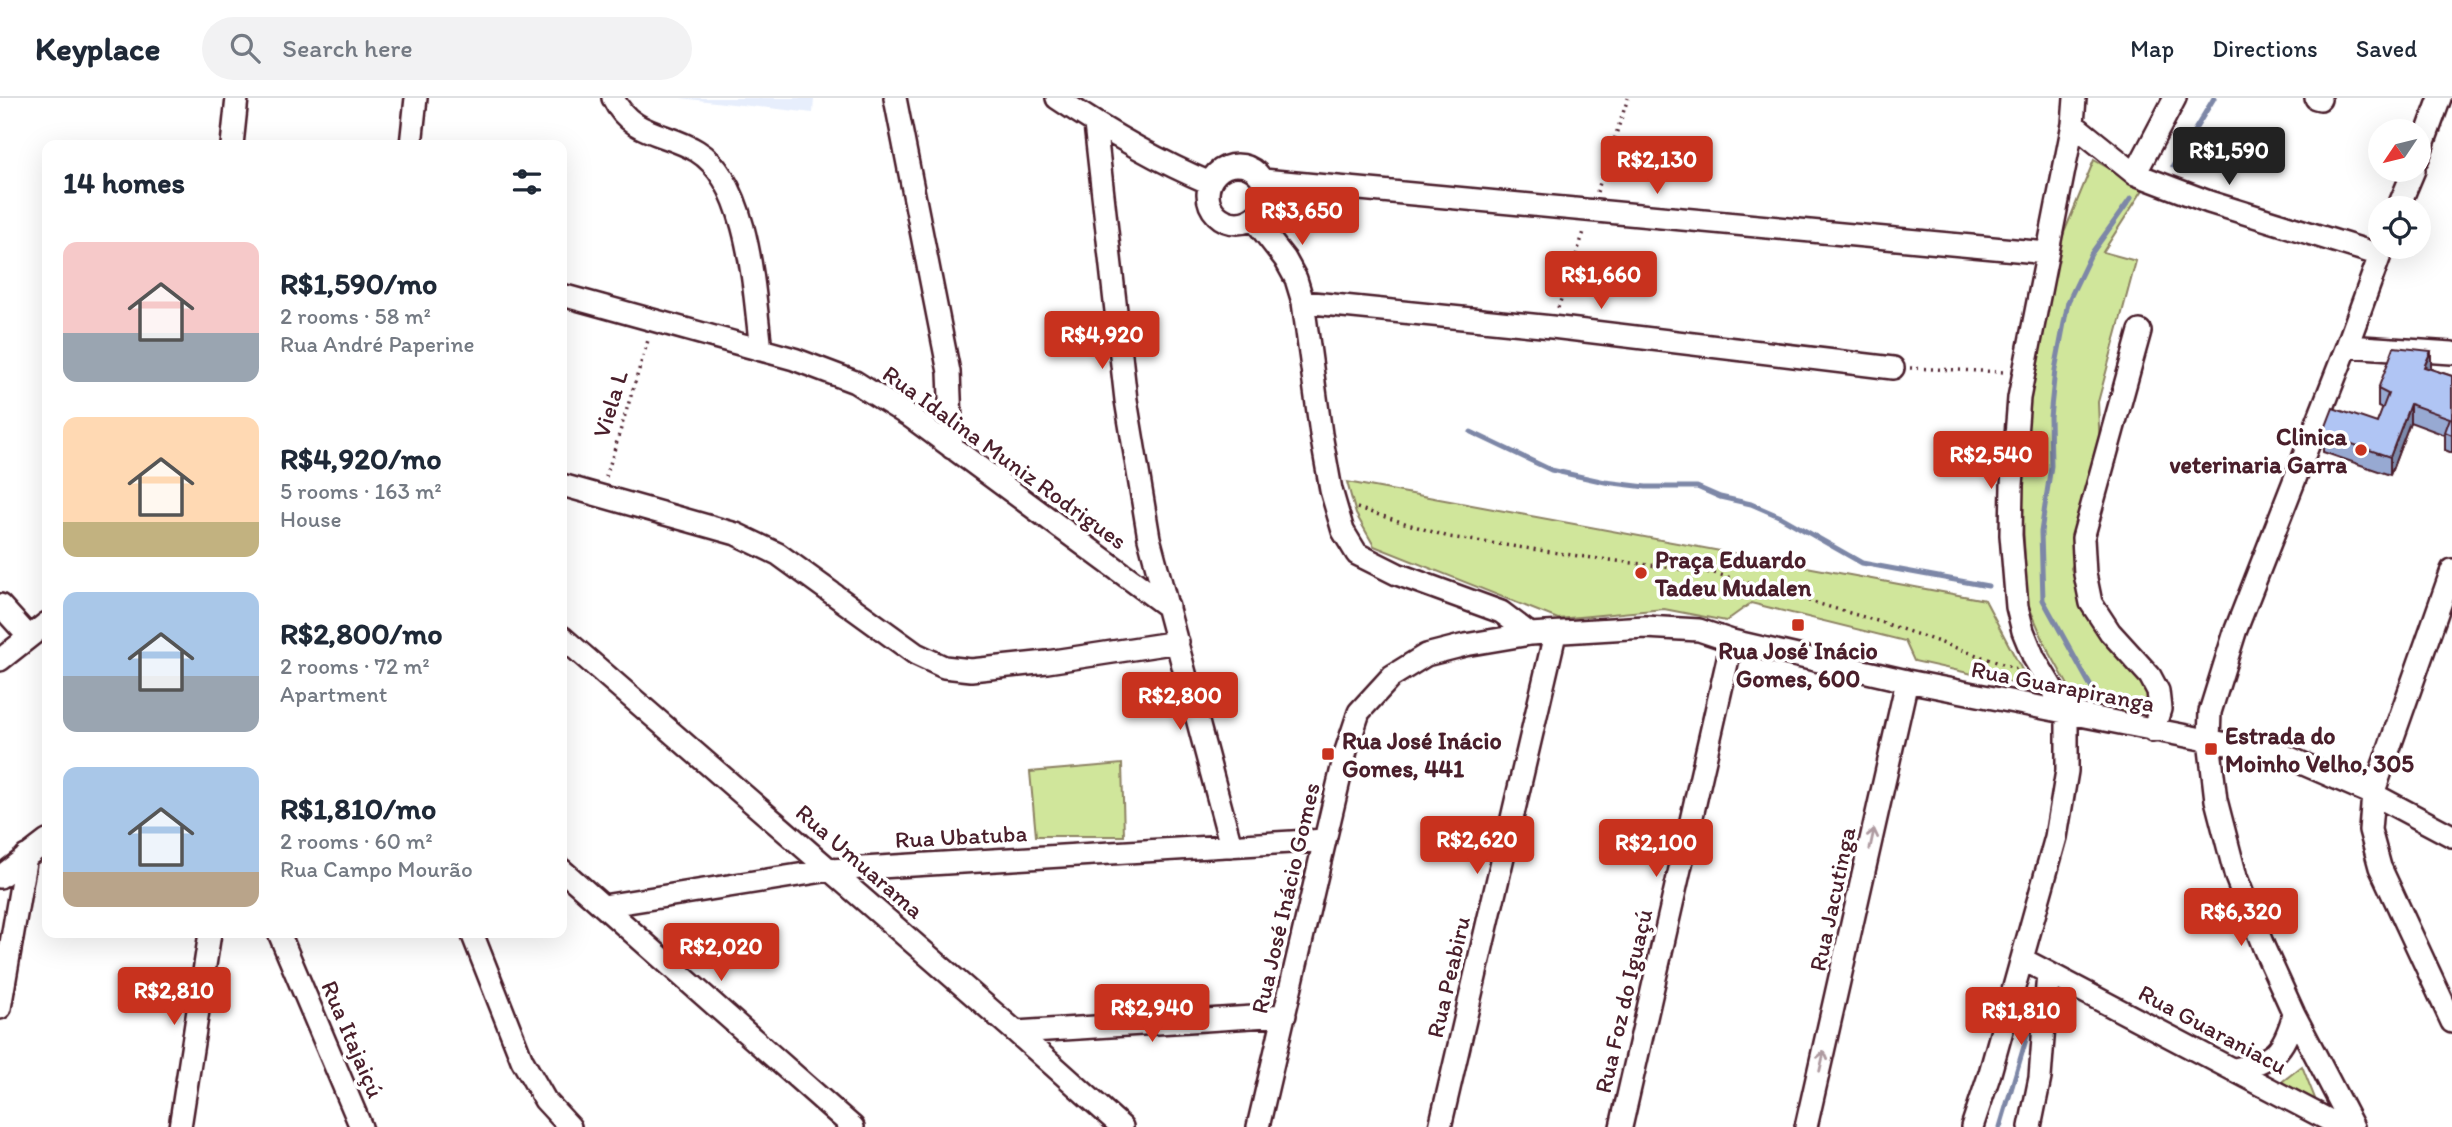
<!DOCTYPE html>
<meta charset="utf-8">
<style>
body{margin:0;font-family:Itim,sans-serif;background:#f2f2f3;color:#1f2937;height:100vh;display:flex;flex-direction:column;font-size:26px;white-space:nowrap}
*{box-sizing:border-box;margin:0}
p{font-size:23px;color:#747a83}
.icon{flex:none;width:38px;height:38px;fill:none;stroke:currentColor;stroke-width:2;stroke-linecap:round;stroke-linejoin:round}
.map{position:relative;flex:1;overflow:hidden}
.sheet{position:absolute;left:42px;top:42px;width:525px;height:798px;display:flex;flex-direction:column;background:#fff;border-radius:14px;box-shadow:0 7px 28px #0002}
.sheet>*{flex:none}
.needle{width:46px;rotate:235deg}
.controls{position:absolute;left:2368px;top:21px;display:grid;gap:14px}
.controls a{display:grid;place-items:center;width:63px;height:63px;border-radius:50%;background:#fff;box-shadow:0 7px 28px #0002;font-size:35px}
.price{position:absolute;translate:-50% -60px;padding:0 16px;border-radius:7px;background:#c8321e;color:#fff;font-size:23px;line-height:46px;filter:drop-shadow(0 2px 4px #0008)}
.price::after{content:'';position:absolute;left:50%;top:42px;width:21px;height:16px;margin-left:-10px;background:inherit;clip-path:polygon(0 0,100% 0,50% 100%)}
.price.selected{background:#222;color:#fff}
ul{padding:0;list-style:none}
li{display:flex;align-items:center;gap:21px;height:175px;padding:0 21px}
li span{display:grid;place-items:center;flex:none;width:196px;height:140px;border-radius:14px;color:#555}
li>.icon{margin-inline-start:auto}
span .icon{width:84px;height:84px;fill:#fffc;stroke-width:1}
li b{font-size:30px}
h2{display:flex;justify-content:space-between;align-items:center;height:84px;padding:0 21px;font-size:30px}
header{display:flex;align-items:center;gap:42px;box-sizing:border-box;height:98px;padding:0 35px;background:#fff;border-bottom:2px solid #e0e1e3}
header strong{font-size:33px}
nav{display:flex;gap:38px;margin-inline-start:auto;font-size:24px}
.search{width:490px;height:63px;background:#f2f2f3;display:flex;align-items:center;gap:18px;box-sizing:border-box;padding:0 24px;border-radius:38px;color:#747a83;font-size:26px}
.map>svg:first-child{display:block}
</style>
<header>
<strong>Keyplace</strong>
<div class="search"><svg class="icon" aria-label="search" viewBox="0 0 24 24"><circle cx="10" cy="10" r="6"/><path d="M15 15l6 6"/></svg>Search here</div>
<nav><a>Map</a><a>Directions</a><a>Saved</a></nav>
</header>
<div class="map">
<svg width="2452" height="1029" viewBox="0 0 2452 1029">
<rect width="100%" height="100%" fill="#fff"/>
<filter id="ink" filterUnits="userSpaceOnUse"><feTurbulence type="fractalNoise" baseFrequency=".0143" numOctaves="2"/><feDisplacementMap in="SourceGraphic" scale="14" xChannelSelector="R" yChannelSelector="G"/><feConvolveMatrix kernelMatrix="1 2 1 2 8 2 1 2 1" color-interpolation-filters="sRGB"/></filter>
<g filter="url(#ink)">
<path fill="#e7eefc" d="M 680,0 L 814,0 L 813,15 Z"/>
<path fill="#d0e69b" stroke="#8d8263" stroke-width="2" d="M 2094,62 L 2144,90 L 2103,154 L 2136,163 L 2098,304 L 2100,353 L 2078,458 L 2071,470 L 2087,518 L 2142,577 L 2148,598 L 2137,621 L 2105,616 L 2078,605 L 2046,548 L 2027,504 L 2021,383 L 2035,259 L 2061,142 Z
M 1347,384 L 1985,502 L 2031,589 L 1914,563 L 1905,543 L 1751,505 L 1726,523 L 1664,511 L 1558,521 L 1374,448 L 1356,416 Z
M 1122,666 L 1124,738 L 1036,738 L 1030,674 Z
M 2302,968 L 2320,1013 L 2278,987 Z"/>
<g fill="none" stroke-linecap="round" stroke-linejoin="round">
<path stroke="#7d87a7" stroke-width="5" d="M 2173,68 L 2214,0
M 1471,334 L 1551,372 L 1605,384 L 1646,389 L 1697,389 L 1720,399 L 1751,406 L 1781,419 L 1862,465 L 1988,488
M 2095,596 L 2043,502 L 2041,434 L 2051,368 L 2050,319 L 2055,272 L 2068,204 L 2091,156 L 2131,100
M 2000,1029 L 2033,918"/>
<defs>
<path id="minor" d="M 613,0 C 631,38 666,34 697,53 C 750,85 754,196 761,252
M 895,0 L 949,274 L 952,350
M 1057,0 C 1106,33 1155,62 1210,85
M 2316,0 L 2320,1
M 1095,26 L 1126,302 L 1149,440 L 1231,748
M 2073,26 L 2135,76 L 2209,104 L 2380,157
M 232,47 L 237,0
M 411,47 L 416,0
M 2418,60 L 2440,0
M1208 96a29 29 0 1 1 58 0a29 29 0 1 1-58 0Z
M 2135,76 L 2175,0
M 1263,82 L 2047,155
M 2398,110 L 2414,72
M 1253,120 L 1285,161 L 1296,181 L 1303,204 L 1321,336 L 1331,392 L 1343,433 L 1357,456 L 1397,476 L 1501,514 L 1530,536
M 562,197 L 794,261 L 855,284 L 911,319 L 1168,509
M 1303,204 L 1552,229 L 1893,270
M 2140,233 L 2083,440 L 2085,476 L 2091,505 L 2110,534 L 2150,578 L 2158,593 L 2160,611 L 2153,633
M 2347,248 L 2452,255
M 562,387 L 736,436 L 778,456 L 916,556 L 944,569 L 971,572 L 1047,564 L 1178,544
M 2452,472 L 2373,696 L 2370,732 L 2380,769 L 2452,924
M 0,507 L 29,539
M 562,539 L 1016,934 L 1122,1029
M 0,562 L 47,525
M 2067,615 L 2034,560 L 2023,533 L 2017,509 L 2011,437 L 2012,387 L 2019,300 L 2073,26 L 2075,0
M 562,772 L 853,1029
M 0,779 L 47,743
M 603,808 L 830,772 L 1325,742
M 279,835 L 361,1029
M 472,835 L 522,962 L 545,1002 L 570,1029
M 2022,861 L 2342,1029
M 0,910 L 26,758
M 1016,934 L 1285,917
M 2235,971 C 2274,962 2283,955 2294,916
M 180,1029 L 210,835
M 1258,1029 L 1325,742 L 1346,653 L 1359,614 L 1392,578 L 1426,557 L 1465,547 L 1530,536 L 1645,529 L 1699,532 L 1732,543 L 1907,583 L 2283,657 L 2373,696 L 2452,738
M 1440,1029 L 1555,536
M 1621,1029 L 1732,543
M 1806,1029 L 1907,583
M 1972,1029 L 1990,975 L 2056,739 L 2067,673 L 2067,615
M 2030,1029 L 2040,980 L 2048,875
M 2353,1029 L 2294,916 L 2264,850 L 2236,779 L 2216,702 L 2209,642 L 2210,614 L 2235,534 L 2347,248 L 2383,149"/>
</defs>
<use href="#minor" stroke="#4a1f2b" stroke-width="26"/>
<path stroke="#4a1f2b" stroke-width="3.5" stroke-dasharray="2 5" stroke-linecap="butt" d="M 1597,94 L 1628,0
M 1558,210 L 1585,131
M 1910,270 L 2004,274
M 606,379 L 649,239
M 1357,410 L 1449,439 L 1593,460 L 1714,475 L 1884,525 L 2020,572"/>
<use href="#minor" stroke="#fff" stroke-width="21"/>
</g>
<path fill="#97a9d2" stroke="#4a1f2b" stroke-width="2" d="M 2431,271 L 2452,278 L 2452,355 L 2445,352 L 2445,337 L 2410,324 L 2390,377 L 2323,354 L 2323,336 L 2377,325 L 2383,311 L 2378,309 L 2378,291 Z"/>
<path fill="#7b8aab" stroke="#4a1f2b" stroke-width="2" d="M 2431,253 L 2431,271 L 2424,269 Z
M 2410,306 L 2410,324 L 2390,377 L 2390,359 Z"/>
<path fill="#b0c5f4" stroke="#4a1f2b" stroke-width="2" d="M 2394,249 L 2431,253 L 2424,269 L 2452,278 L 2452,337 L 2445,334 L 2450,320 L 2410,306 L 2390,359 L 2323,336 L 2333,310 L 2377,325 L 2388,296 L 2378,291 Z"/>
<defs><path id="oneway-shaft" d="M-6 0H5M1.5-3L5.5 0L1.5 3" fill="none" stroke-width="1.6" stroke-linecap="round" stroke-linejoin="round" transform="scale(1.75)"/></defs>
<g stroke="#ae9aa0">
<use href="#oneway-shaft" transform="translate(1872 741) rotate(-78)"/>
<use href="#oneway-shaft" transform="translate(1822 963) rotate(-77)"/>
</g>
</g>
<g fill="#c8321e" stroke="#fff" stroke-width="2.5">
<circle cx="2361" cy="352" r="7"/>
<circle cx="1641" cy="475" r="7"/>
<rect x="1791" y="520" width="14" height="14" rx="3.5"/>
<rect x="2204" y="644" width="14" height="14" rx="3.5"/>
<rect x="1321" y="649" width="14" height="14" rx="3.5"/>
</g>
<g text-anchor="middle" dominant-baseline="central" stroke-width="7" stroke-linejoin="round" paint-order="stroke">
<g font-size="24" fill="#4a1f2b" stroke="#fff">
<text transform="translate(610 306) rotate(-73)">Viela L</text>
<text transform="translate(1005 359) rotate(36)">Rua Idalina Muniz Rodrigues</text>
<text transform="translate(2063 588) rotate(11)">Rua Guarapiranga</text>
<text transform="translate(961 738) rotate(-3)">Rua Ubatuba</text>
<text transform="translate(860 763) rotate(41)">Rua Umuarama</text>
<text transform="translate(1285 800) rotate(-77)">Rua José Inácio Gomes</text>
<text transform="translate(1832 801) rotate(-78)">Rua Jacutinga</text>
<text transform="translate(1448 879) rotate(-77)">Rua Peabiru</text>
<text transform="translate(1623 903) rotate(-77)">Rua Foz do Iguaçú</text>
<text transform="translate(2213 931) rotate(28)">Rua Guaraniacu</text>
<text transform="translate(353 941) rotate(67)">Rua Itajaiçú</text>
</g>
<g font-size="24" font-weight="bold" fill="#4a1f2b" stroke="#fff" text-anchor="start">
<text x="2347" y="338" text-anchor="end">Clinica<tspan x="2347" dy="28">veterinaria Garra</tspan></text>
<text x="1655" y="461">Praça Eduardo<tspan x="1655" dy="28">Tadeu Mudalen</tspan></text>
<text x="1798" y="552" text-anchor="middle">Rua José Inácio<tspan x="1798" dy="28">Gomes, 600</tspan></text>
<text x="2225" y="637">Estrada do<tspan x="2225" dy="28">Moinho Velho, 305</tspan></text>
<text x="1342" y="642">Rua José Inácio<tspan x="1342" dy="28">Gomes, 441</tspan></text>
</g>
</g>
</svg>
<div class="controls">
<a><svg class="needle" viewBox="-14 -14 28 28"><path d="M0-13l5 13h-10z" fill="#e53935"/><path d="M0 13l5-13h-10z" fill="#747a83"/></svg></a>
<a><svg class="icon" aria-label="locate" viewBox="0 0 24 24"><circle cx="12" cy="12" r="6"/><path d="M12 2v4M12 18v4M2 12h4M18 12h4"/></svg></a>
</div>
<b class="price selected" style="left:2229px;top:89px">R$1,590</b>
<b class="price" style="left:1657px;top:98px">R$2,130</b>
<b class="price" style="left:1302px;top:149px">R$3,650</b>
<b class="price" style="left:1601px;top:213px">R$1,660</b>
<b class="price" style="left:1102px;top:273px">R$4,920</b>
<b class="price" style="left:1991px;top:393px">R$2,540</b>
<b class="price" style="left:1180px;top:634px">R$2,800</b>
<b class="price" style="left:1477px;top:778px">R$2,620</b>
<b class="price" style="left:1656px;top:781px">R$2,100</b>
<b class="price" style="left:2241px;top:850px">R$6,320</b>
<b class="price" style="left:721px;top:885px">R$2,020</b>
<b class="price" style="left:174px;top:929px">R$2,810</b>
<b class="price" style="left:1152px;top:946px">R$2,940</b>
<b class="price" style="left:2021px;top:949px">R$1,810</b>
<section class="sheet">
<h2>14 homes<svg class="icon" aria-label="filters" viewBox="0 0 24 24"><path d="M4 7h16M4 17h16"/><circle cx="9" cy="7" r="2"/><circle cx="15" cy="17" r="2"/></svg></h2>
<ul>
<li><span style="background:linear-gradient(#f6c9c9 65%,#9aa5b1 0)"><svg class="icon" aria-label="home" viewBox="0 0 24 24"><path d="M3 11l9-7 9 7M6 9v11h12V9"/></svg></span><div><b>R$1,590/mo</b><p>2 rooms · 58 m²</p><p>Rua André Paperine</p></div></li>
<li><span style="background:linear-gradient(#ffd9b3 75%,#c2b280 0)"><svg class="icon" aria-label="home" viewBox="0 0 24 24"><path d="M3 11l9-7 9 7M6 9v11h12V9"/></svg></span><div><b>R$4,920/mo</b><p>5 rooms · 163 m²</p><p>House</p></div></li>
<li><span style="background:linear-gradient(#a9c7e8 60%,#9aa5b1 0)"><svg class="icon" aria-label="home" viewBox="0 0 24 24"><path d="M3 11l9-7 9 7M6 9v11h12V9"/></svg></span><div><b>R$2,800/mo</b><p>2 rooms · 72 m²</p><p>Apartment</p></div></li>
<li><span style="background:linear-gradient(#a9c7e8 75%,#b9a48a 0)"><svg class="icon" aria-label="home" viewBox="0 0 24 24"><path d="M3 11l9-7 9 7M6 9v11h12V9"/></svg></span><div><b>R$1,810/mo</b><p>2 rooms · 60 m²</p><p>Rua Campo Mourão</p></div></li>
</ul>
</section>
</div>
